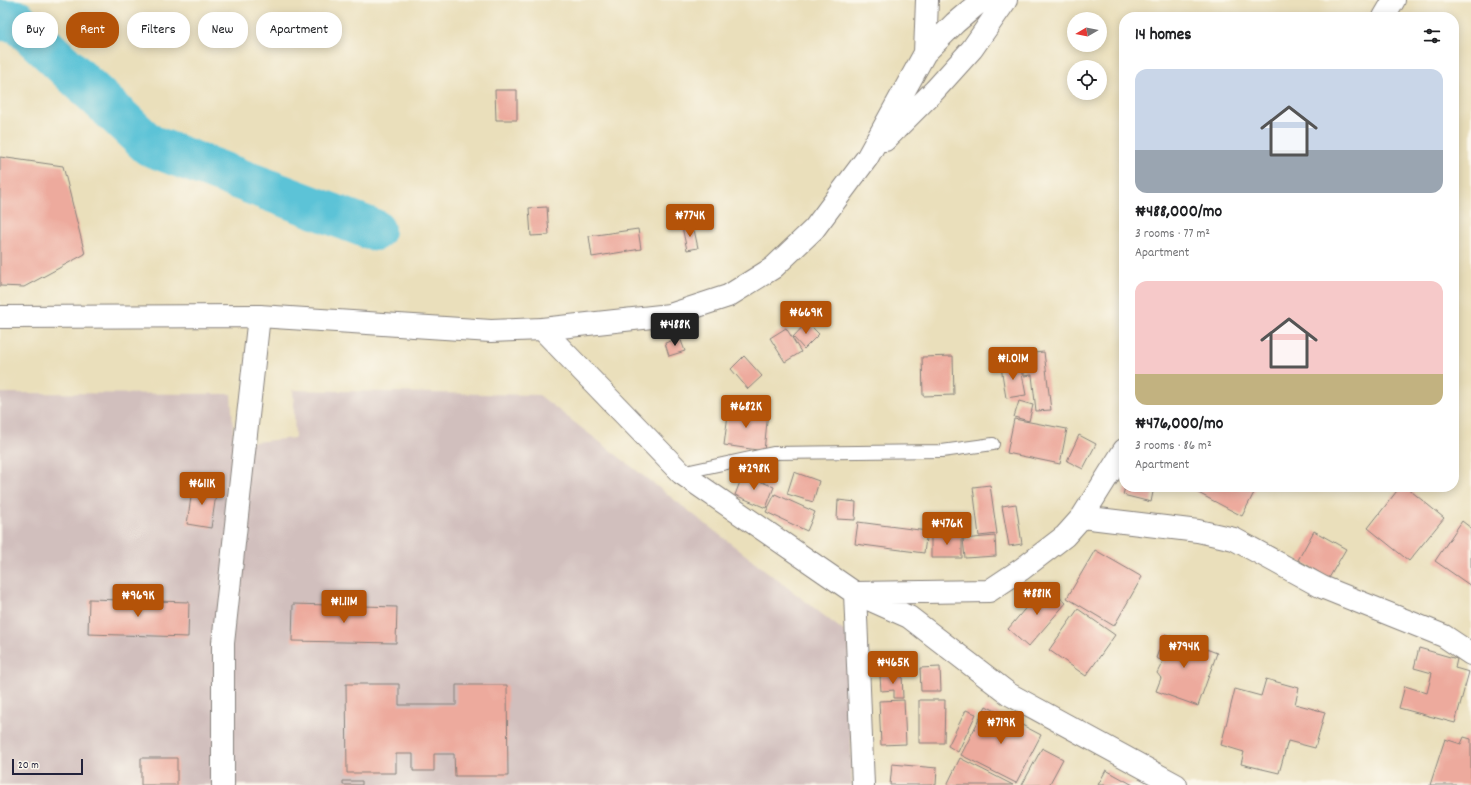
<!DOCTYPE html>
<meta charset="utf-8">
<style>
body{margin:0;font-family:Dekko,sans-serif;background:#f2f2f2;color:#202124;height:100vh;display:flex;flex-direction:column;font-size:15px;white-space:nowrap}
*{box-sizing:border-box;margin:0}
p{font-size:13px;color:#757577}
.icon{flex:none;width:22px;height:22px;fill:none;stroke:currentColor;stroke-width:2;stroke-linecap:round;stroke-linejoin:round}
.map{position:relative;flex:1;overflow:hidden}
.panel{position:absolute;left:1119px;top:12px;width:340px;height:480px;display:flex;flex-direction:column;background:#fff;border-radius:16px;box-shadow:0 2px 10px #0003}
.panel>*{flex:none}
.hud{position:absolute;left:12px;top:12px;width:380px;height:36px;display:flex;gap:8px}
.needle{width:26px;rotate:260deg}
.fabs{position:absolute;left:1067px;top:12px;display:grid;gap:8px}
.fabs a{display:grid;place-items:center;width:40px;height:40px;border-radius:50%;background:#fff;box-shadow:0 2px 10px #0003;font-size:20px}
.scale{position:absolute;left:12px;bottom:10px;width:71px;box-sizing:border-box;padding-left:4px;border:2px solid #22223b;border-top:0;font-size:11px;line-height:14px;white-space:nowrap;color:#22223b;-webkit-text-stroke:3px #fbf7ec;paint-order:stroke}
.price{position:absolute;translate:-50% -34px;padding:0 9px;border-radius:4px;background:#b45309;color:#fff;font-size:13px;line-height:26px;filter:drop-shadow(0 1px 2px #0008)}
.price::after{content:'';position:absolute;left:50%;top:24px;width:12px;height:9px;margin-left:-6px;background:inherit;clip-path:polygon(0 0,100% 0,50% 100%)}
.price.active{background:#222;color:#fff}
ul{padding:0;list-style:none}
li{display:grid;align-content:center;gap:8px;height:212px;padding:0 16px}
li span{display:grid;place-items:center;height:124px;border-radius:12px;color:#555}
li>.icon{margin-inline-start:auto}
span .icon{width:72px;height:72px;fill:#fffc;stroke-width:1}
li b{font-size:17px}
h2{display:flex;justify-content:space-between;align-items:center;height:48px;padding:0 16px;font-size:17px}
.chip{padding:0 14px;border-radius:16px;background:#fff;box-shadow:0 2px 10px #0003;font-size:14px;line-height:36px}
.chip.active{background:#b45309;color:#fff}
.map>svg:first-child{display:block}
</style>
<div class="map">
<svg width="1471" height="785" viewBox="0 0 1471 785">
<rect width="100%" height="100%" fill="#fbf7ec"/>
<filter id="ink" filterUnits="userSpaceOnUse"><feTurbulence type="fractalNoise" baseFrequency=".025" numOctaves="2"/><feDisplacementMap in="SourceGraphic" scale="8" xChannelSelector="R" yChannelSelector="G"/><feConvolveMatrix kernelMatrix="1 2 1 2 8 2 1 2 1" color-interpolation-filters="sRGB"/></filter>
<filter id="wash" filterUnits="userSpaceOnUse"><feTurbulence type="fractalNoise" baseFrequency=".012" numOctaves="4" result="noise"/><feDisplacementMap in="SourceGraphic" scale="16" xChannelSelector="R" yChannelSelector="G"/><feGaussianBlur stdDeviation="0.9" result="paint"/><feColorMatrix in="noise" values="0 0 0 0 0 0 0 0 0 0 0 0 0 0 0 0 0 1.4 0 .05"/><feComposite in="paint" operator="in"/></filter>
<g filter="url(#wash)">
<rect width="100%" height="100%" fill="#eadfbb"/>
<path fill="#d1bfbd" d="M 293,390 L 539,395 L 849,635 L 852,785 L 0,785 L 0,393 L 231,394 L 234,444 L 295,438 Z"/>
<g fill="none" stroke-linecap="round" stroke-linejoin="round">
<path stroke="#5bc3d7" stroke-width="42" d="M 0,20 L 17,21 L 149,145 L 374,230"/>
</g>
<g id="blocks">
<path fill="#edaa9d" d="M 495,90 L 517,90 L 517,120 L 496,120 Z
M 0,157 L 63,166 L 85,254 L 24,287 L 0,286 Z
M 547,207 L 549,235 L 531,236 L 529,208 Z
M 693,225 L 698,248 L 687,250 L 682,227 Z
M 638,229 L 641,249 L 592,257 L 589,236 Z
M 807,322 L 819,334 L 804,349 L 793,337 Z
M 786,328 L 801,352 L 785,362 L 770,338 Z
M 680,338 L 685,351 L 669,356 L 665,343 Z
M 1044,352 L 1051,410 L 1036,411 L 1032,375 L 1024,376 L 1022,354 Z
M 744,356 L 762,376 L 748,389 L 731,369 Z
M 953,356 L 954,395 L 923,396 L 922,357 Z
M 1020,363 L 1026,395 L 1006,398 L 1001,367 Z
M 1019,401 L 1033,405 L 1029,421 L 1014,417 Z
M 729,407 L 768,412 L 764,451 L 724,445 Z
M 1014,419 L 1067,429 L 1060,464 L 1007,453 Z
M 1079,435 L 1096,444 L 1083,469 L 1067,461 Z
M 794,472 L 819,481 L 813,502 L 787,494 Z
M 743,474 L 774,487 L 766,508 L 735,495 Z
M 193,484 L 217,488 L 211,528 L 187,524 Z
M 990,485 L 997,534 L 979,536 L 973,487 Z
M 1125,487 L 1154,487 L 1151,502 L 1123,495 Z
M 1187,487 L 1257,487 L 1242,516 Z
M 1400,487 L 1406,487 L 1444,518 L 1409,561 L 1368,528 Z
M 775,494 L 815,512 L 807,531 L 766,512 Z
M 838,500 L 856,502 L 855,520 L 837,519 Z
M 1016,504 L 1022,544 L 1009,546 L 1002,506 Z
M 1462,521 L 1471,528 L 1471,586 L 1435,561 Z
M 858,522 L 927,531 L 924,553 L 855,544 Z
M 1314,531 L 1346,549 L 1329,578 L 1298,560 Z
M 962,534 L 962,558 L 931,558 L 931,535 Z
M 995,536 L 996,556 L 965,558 L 963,539 Z
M 1095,550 L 1142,577 L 1114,626 L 1067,598 Z
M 1045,585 L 1066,603 L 1028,647 L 1008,629 Z
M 89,599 L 189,602 L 188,637 L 88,634 Z
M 293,604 L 397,607 L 396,643 L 292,641 Z
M 1078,609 L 1115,635 L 1086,676 L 1049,650 Z
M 1165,634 L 1217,653 L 1198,706 L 1156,691 L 1161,678 L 1157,673 L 1163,661 L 1156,658 Z
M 1419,648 L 1457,659 L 1455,668 L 1469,672 L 1455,723 L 1399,708 L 1405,686 L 1427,693 L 1432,673 L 1414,668 Z
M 940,667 L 941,691 L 921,691 L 920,668 Z
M 902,674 L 903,698 L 894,698 L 894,690 L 881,691 L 880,676 Z
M 1266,679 L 1299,688 L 1295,704 L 1325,712 L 1315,748 L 1288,741 L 1279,773 L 1241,764 L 1244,752 L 1221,745 L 1235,689 L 1261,696 Z
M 346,684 L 399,684 L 399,705 L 456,705 L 456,685 L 507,685 L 508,776 L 455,776 L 454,754 L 434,754 L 434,771 L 413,771 L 413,754 L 396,754 L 396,773 L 347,773 Z
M 904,700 L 906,744 L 881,745 L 879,701 Z
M 919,700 L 945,700 L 944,743 L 919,743 Z
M 986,706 L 1041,735 L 1016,783 L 961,755 Z
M 966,710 L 976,714 L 958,752 L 948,746 Z
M 1464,737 L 1471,739 L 1471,785 L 1430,785 L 1445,739 L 1461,744 Z
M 1042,748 L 1063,759 L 1049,785 L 1022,785 Z
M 141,758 L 177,758 L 177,785 L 141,785 Z
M 960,758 L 1013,785 L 947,785 Z
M 892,764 L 937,768 L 936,785 L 890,785 Z
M 1106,770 L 1133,785 L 1098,785 Z
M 343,781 L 362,781 L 362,785 L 343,785 Z"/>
</g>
</g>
<g filter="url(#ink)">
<use href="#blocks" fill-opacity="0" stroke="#86807b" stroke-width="1"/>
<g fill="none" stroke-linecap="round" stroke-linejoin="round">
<defs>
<path id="service" d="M 681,473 L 773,453 L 942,451 L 993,444"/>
<path id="minor" d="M 1384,17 L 1394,0
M 542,329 L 681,473 L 855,593 L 909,617 L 1009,694 L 1176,785
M 1082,517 L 1198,531 L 1234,539 L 1322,587 L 1444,636 L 1471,654
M 223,785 L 223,643 L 259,316
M 863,785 L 855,593 L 989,591 L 1022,569 L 1065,536 L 1082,517 L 1124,450"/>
<path id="secondary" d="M 925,53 L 927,0
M 885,140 L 935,90 L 972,49 L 1006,0
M 0,317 L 259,316 L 491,331 L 542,329 L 670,315 L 728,296 L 773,268 L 814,229 L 867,158 L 925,53 L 955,23 L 982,0"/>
</defs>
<use href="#service" stroke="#86807b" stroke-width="14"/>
<use href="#minor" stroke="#86807b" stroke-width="24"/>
<use href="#secondary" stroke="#86807b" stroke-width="24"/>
<use href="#service" stroke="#fff" stroke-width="12"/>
<use href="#minor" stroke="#fff" stroke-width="22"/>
<use href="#secondary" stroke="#fff" stroke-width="22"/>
</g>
</g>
</svg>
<div class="fabs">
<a><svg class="needle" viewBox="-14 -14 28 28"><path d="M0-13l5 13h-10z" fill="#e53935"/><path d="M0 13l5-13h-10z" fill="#757577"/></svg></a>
<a><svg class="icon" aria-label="locate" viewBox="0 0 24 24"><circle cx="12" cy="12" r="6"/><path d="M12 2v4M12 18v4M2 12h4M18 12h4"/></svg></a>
</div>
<div class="scale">20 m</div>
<b class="price" style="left:690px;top:238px">₦774K</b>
<b class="price" style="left:806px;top:335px">₦669K</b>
<b class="price active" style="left:675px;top:347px">₦488K</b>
<b class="price" style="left:1013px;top:381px">₦1.01M</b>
<b class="price" style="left:746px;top:429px">₦682K</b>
<b class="price" style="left:754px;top:491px">₦298K</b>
<b class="price" style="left:202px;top:506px">₦611K</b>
<b class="price" style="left:947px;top:546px">₦476K</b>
<b class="price" style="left:1037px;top:616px">₦881K</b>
<b class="price" style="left:138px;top:618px">₦969K</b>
<b class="price" style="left:344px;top:624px">₦1.11M</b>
<b class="price" style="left:1184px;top:669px">₦794K</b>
<b class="price" style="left:893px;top:685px">₦465K</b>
<b class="price" style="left:1001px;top:745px">₦719K</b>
<div class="hud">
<a class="chip">Buy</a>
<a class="chip active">Rent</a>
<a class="chip">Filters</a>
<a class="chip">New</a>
<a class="chip">Apartment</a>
</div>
<section class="panel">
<h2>14 homes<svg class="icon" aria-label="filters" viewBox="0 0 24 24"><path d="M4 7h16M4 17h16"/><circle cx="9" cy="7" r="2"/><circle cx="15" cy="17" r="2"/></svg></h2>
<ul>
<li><span style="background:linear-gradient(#c9d6e8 65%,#9aa5b1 0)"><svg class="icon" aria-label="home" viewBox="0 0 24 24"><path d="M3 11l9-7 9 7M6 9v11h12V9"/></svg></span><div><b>₦488,000/mo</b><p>3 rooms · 77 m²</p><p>Apartment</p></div></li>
<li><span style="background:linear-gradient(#f6c9c9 75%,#c2b280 0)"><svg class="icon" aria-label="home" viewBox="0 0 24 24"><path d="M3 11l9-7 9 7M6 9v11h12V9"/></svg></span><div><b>₦476,000/mo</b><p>3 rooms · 86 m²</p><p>Apartment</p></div></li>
</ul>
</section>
</div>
